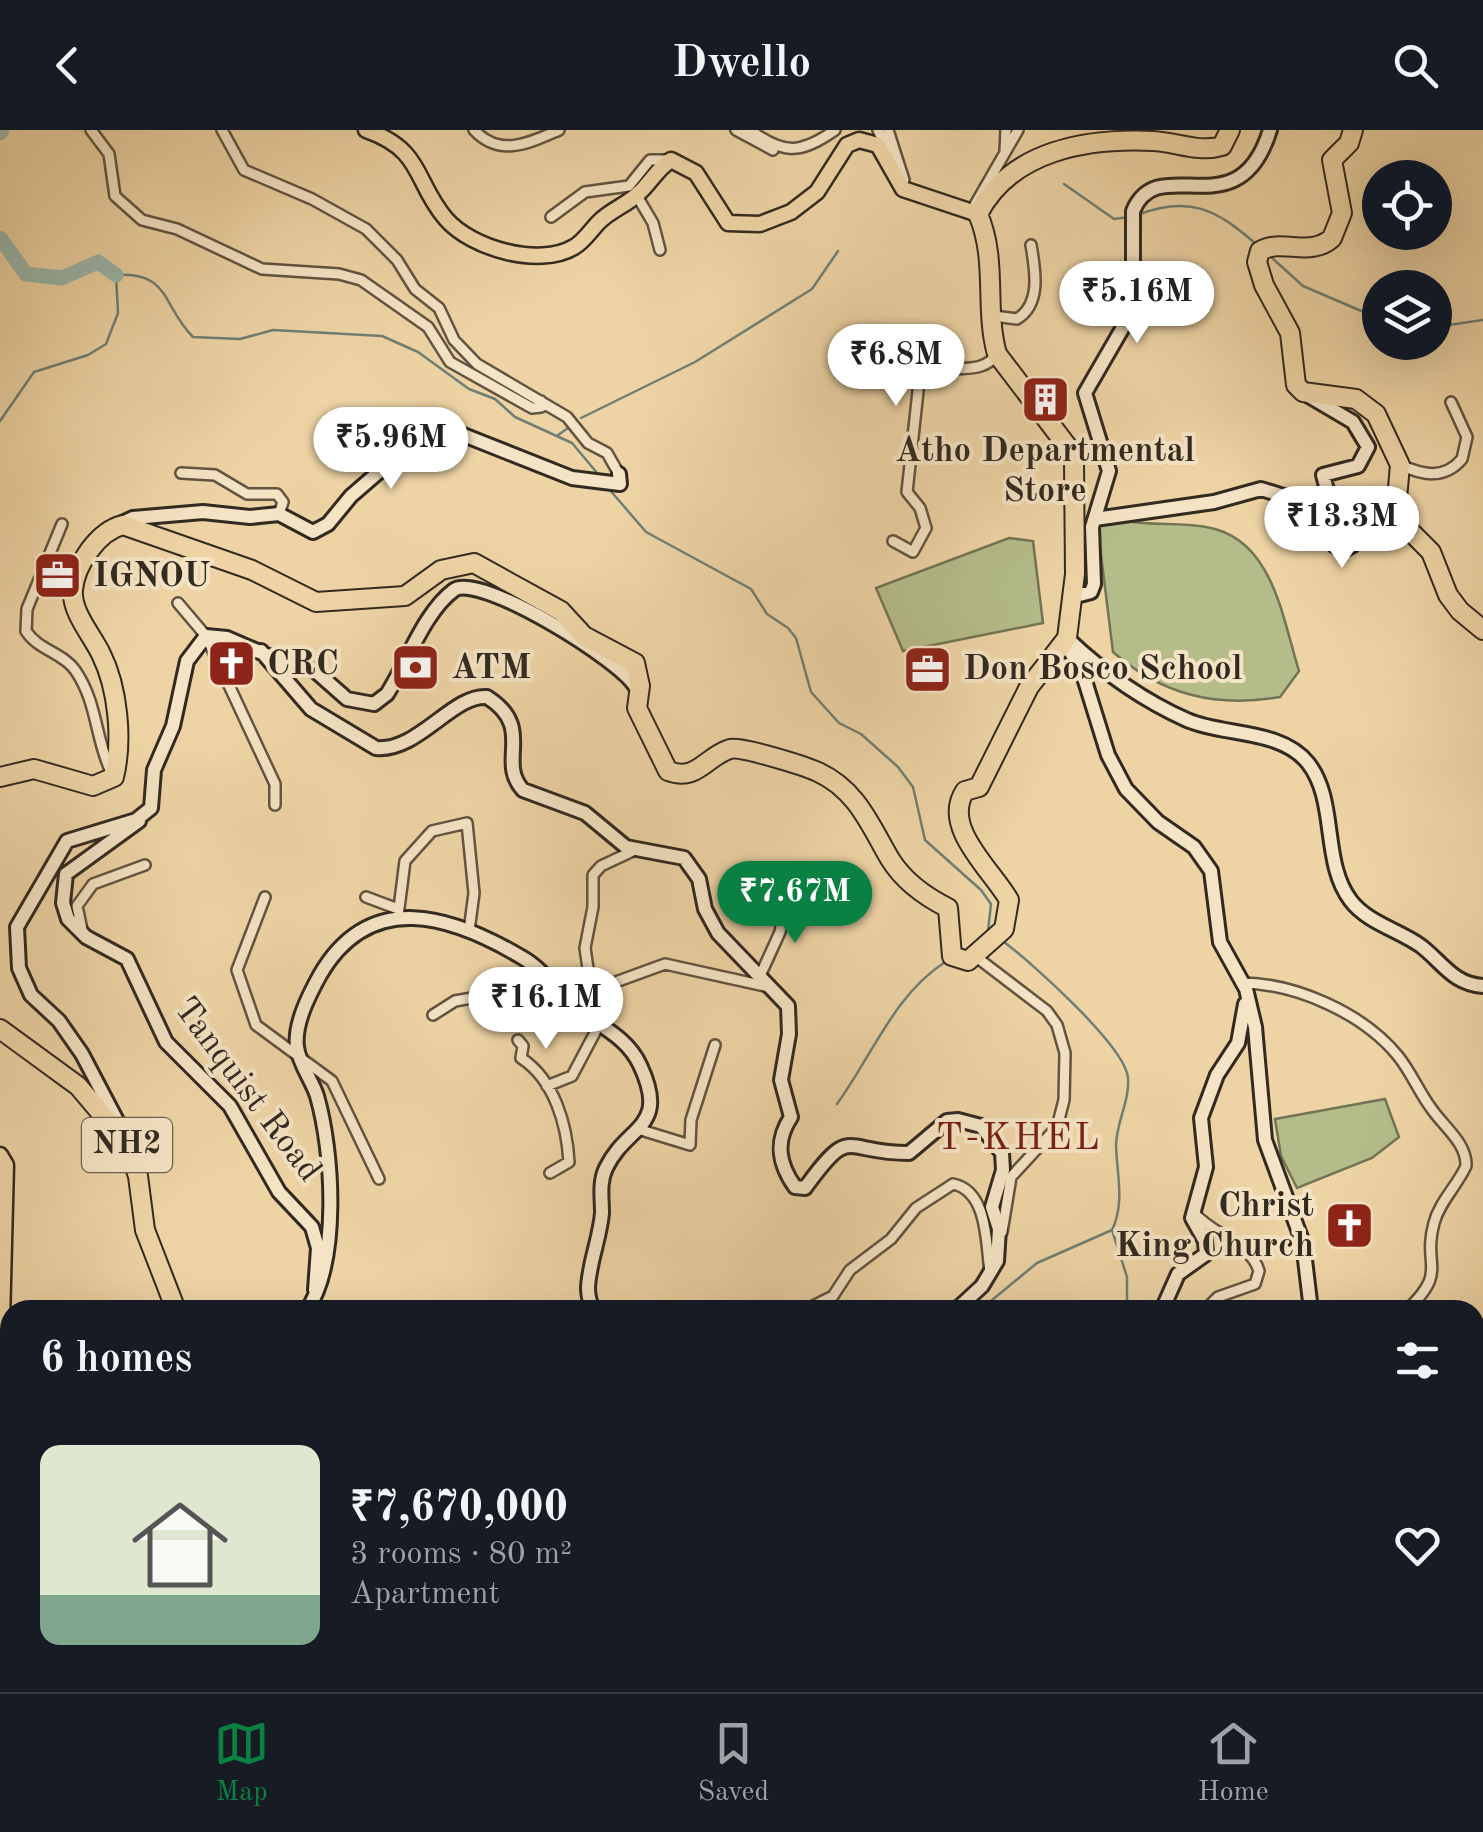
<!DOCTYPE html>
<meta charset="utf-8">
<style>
body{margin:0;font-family:"Old Standard TT",serif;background:#242831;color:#f1f3f6;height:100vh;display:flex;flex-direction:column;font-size:38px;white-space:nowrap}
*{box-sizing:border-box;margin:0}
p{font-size:32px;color:#9ea1a6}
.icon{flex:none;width:55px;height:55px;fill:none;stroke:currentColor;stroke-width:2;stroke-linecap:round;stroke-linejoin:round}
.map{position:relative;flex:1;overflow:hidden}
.drawer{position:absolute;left:0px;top:1170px;width:1485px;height:392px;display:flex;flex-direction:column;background:#171b24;border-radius:30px 30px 0 0;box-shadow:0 10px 40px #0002}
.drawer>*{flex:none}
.controls{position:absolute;left:1362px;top:30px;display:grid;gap:20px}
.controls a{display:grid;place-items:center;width:90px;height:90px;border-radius:50%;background:#171b24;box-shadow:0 10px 40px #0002;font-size:50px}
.price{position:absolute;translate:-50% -85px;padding:0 22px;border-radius:35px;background:#fff;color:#222;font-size:32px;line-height:65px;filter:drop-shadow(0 2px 5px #0008)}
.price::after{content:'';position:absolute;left:50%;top:60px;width:30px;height:22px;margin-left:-15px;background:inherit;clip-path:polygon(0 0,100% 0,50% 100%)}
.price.current{background:#0b8043;color:#fff}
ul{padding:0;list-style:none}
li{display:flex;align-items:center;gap:30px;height:250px;padding:0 40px}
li+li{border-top:2px solid #363941}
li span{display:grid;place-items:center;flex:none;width:280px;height:200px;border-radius:20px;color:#555}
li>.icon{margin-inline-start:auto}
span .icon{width:120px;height:120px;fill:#fffc;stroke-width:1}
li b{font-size:42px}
h2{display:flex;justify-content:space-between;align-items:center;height:120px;padding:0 40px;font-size:42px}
header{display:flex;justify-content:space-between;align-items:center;height:130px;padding:0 40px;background:#171b24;font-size:45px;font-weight:600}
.menu{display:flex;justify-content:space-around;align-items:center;height:140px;border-top:2px solid #363941;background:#171b24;font-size:28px;color:#9ea1a6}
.menu a{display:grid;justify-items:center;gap:5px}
.menu .current{color:#0b8043}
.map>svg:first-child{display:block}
</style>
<header><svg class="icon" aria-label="back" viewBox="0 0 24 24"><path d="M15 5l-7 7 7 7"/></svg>Dwello<svg class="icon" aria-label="search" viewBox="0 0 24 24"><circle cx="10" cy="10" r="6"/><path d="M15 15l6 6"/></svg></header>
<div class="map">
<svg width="1483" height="1562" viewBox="0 0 1483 1562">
<rect width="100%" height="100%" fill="#eed4a5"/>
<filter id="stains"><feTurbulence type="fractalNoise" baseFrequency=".002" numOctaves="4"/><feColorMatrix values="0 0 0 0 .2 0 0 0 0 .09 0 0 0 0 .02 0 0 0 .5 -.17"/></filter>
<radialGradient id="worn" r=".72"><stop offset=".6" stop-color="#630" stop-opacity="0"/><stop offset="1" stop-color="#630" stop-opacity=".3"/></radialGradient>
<path fill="#b4bd8a" stroke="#737455" stroke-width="2.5" d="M 1127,391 C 1153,396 1180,392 1206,397 C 1273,408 1282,487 1299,541 L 1280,567 C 1216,578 1162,565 1113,522 L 1097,393 Z
M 1009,408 L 1033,411 L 1043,493 L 903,521 L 876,458 Z
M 1385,969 L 1399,1007 L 1372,1028 L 1297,1058 L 1281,1026 L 1275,989 Z"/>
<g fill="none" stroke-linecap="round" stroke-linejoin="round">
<path stroke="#707f74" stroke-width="2.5" d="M 1064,54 L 1114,89 L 1130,87
M 1137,85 C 1189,65 1216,79 1256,114
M 1271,127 L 1303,156 L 1380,189
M 1435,197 L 1483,190
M 581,288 L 695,232 L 812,159 L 838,121
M 0,291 L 34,242 L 88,225 L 106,214 L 118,183 L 116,145 C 170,141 162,176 193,207 L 240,209 L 273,200 L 382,206 L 418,222 L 469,259 L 495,269 L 515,287 L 572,313 L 598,344
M 558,305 L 568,298
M 609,359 L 646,402 L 751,459 L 767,484 L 788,498 L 796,508 L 811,562 L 839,593 L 861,604 L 898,637 L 913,657 L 925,710 L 981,760 L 991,774 L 988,801
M 837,974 C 872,926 894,865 945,832
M 1112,1100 L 1127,1147 L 1127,1180
M 980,1180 L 1037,1133 L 1112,1100 C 1125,1073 1117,1045 1116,1016 C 1116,993 1130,970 1128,948 C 1126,917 1031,832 1004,812"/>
<path stroke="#9ab7ac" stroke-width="15" d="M 0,3 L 2,0
M 0,108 L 26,144 L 62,148 L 98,132 L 116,145"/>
<defs>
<path id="street" d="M 91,0 L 109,24 L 115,66 L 142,90 L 177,99 L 262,139 L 339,144 L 361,150 L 428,197 L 450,232 L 532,278 L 541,277 L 541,271
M 222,0 L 244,40 L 312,69 L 366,99 L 397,130 L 415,159 L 439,178 L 454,210 L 477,234 L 567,287 L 588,313 L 607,323 L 619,344
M 474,0 C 500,28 529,13 559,0
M 736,0 L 773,20
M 750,0 C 784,25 801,24 835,0
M 878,0 L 887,20
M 888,0 L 904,50
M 1005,21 L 1006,0
M 637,66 L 653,93 L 660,120
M 972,80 L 1018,0
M 551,87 L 585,62 L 629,56 L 650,30 L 673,30
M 994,186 L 1017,189 C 1042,174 1035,139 1031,115
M 846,243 L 922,248
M 1400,335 C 1423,345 1444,350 1462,329 L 1467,307 L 1451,272
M 181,343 L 215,345 L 247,364 L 277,364 L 283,372 L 279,384
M 62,394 L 27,479 L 26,501 C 38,520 63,523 75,540 C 98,573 95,610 112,644
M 893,411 L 913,422 L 926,398 L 920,378 L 907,362 L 919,252 C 940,227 979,251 997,224
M 178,473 L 206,506 L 275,654 L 275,675
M 265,767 L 237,840 L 256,895 L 332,951 L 379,1049
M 366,767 L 398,779
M 398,786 L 405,731 L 432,701 L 467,693 L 474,763 L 469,801
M 82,800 L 77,776 L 93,754 L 145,735
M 975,826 L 1047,881 L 1057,895 L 1065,923 L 1064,970 L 1057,997 L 1011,1047 L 1002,1102
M 760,846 L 780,802 L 786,771
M 1241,853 C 1295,853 1363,883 1398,926 C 1411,942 1419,962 1431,978 C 1443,996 1467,1013 1466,1036 C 1457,1056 1440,1071 1434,1093 C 1422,1137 1449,1140 1407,1180
M 591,861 L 665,834 L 769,857
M 433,885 L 455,871 L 551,854
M 588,886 L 591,859 L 585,818 L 593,777 L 593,745 L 601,736 L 635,720
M 518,910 L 523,916 L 521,928 C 555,950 567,996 569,1032 L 550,1043
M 547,956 L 572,946 L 600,893
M 641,1000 L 690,1015 L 691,990 L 715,915
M 1194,1083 C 1213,1105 1251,1113 1259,1141 L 1255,1154 L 1218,1167 L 1205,1180
M 805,1180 L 833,1166 L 850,1140 L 891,1109 L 916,1078 L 953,1054 C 988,1061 986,1114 990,1142
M 1407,1552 L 1410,1562"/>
<path id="secondary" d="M 1095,389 L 1214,372 L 1261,359 L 1306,373 L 1335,416 L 1346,419 L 1353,415 L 1356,401 L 1327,360 L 1323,345 L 1358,336 L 1368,317 L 1353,292 L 1309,266
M 116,396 L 133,388 L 203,382 L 250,387 L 279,384 L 313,402 L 328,394 L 351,366 L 425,302 L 461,304 L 572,348 L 620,354 L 619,344
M 1072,467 L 1091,462 L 1094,454 L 1092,397 L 1109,341 L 1085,263 L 1133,180 L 1133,81 C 1159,19 1238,103 1270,0
M 1068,509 C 1103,542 1142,570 1187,590 C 1224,606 1281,599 1308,633 C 1338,671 1321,732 1351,771 C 1368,793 1399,800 1421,816 C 1443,833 1453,854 1483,856
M 1063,511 L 1081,538 L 1108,625 L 1126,659 L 1158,692 L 1194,717 L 1211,741 L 1220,812 L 1246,859 L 1255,897 L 1265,1010 L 1303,1113 L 1311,1180
M 261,521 L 311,579 L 376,618 C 418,622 453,564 487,567 C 536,598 496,631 523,660 L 585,683 L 626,717 L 684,728 L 699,749 L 705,779 L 718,803 L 788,876 L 789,904 L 781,950 L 791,987 C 775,1011 778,1033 795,1057 L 805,1058 C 852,993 842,1023 909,1023 L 947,991 L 958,990 L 981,996 L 1002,1023 L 1003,1040 L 992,1077 L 999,1099 L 997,1131 L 982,1156 L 956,1180
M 139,691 L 66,744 L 63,773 L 68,789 L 86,807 L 127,829 L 166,912 L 230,976 L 279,1062 L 312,1097 L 318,1118 L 315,1160
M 125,1006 L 82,924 L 59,891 L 31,865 L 19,838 L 17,797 L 67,711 L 136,690 L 151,678 L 154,640 L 173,596 L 187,531 L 206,506 L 227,508 L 285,533 L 313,539 L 347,569 L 374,574 L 387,564 C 407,533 424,482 454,460 C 479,442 624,532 636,558
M 307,1180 C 340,1131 333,1022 317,966 C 312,950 299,934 297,917 C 294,894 309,865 320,845 C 370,759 451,785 523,828 C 542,839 557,860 573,875 C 596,895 626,905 640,935 C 670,999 627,994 606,1038 C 599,1052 602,1068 602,1083 C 600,1108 589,1133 588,1158 C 588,1166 590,1173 593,1180
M 1030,1180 L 1045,1180
M 1162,1180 L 1178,1144 L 1206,1124 L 1205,1111 L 1192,1088 L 1206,1037 L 1201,988 L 1217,945 L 1238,913 L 1245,874
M 417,1552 L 420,1562
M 883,1552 L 894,1562
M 919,1552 L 927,1562
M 1103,1562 L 1145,1552"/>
<path id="primary" d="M 366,0 C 424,20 414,52 446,89 C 471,118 539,138 574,117 C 585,111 592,98 601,90 C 613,79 628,74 639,63 C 651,52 657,39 671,30 L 696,43 L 728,93 L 760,94 L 791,82 L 817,62 L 847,15 L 859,10 L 878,15 L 903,59 L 978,84
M 0,1025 L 6,1035 L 0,1270"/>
<path id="highway" d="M 1353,0 L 1349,13 L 1332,30 L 1342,83 L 1332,108 C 1310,128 1283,108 1260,121 L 1257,132 L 1264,155 L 1290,203 L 1296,255 L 1303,262 L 1356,269 L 1376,284 L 1400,335 L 1396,380 L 1399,390 L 1431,422 L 1448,465 L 1460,481 L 1483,500
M 0,647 L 34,639 L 93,656 L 114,647 C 123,610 118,558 101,524 C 92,505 71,482 73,460 C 75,435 98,401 123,395 L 252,440 L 316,472 L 405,466 L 441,440 L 474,433 L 561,481 L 584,506 L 635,533 L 640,556 L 637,578 L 668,641 C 697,652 705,627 730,619 C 741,616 805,636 818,642 C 857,660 870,695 890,729 C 903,750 926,767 948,778 L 952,826 L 968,831 L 1004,799 L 1009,770 C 992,740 941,697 965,661 L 979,657 L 1029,557 L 1067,508 L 1075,444 L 1074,333 L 1067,316 L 997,224 C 984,177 998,131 978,84 C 1011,20 1087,8 1153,11 C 1176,12 1199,23 1222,16 L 1230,0
M 0,899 L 78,956 L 127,1014 L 138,1046 L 145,1100 L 176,1180
M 94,1562 L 98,1552"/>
</defs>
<use href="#street" stroke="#615441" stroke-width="14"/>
<use href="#secondary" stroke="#322a20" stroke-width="18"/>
<use href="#primary" stroke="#322a20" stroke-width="19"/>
<use href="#highway" stroke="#322a20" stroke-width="22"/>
<use href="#street" stroke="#f4e3c4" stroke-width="9"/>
<use href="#secondary" stroke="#f4e3c4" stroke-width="12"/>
<use href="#primary" stroke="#eed4a5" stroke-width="14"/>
<use href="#highway" stroke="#eed4a5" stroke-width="18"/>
</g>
<defs>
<symbol id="building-square" viewBox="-11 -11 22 22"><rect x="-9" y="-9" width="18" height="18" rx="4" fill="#8f2418" stroke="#f4e3c4"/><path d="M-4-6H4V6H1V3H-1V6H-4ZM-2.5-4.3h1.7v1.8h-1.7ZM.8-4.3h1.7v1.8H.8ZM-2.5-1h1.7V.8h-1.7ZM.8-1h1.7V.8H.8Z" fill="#fff"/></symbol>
<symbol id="office-square" viewBox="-11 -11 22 22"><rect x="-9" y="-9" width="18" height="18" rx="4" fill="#8f2418" stroke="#f4e3c4"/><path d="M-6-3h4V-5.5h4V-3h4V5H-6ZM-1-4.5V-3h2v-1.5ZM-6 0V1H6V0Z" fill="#fff"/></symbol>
<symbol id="church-square" viewBox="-11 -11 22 22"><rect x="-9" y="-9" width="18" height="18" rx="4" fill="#8f2418" stroke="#f4e3c4"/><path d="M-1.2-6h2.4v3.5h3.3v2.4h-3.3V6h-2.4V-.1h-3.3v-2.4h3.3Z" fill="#fff"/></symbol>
<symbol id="bank-square" viewBox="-11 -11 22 22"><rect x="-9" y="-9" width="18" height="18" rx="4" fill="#8f2418" stroke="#f4e3c4"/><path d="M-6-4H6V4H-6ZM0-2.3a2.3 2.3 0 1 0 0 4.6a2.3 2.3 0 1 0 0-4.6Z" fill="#fff"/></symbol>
</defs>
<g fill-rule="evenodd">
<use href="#building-square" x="1018" y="242" width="55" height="55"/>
<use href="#office-square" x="30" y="418" width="55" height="55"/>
<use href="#church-square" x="204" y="506" width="55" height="55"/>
<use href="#bank-square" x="388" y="510" width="55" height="55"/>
<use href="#office-square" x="900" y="512" width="55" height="55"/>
<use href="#church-square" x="1322" y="1068" width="55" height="55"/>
</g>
<g text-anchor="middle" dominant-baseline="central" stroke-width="8" stroke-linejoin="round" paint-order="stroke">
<rect fill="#f4e3c4" stroke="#6c6251" stroke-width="2.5" x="82" y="988" width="90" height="54" rx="8"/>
<g font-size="32" font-weight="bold" fill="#322a20">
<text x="127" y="1015">NH2</text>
</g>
<g font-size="35" font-weight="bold" fill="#322a20" stroke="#f4e3c4" text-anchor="start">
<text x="1045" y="321" text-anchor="middle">Atho Departmental<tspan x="1045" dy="40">Store</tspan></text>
<text x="93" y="446">IGNOU</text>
<text x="267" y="534">CRC</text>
<text x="451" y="538">ATM</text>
<text x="963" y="539">Don Bosco School</text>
<text x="1314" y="1076" text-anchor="end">Christ<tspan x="1314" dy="40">King Church</tspan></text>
</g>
<g font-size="35" fill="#322a20" stroke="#f4e3c4">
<text transform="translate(247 960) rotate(53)">Tanquist Road</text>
</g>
<g font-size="38" letter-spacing="2.5" fill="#7a1f14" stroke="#f4e3c4">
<text x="1019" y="1009">T-KHEL</text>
</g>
</g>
<rect width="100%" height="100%" filter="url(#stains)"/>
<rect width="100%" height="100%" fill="url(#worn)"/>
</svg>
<div class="controls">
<a><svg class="icon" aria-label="locate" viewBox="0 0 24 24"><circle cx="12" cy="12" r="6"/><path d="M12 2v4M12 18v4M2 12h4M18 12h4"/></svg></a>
<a><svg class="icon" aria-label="layers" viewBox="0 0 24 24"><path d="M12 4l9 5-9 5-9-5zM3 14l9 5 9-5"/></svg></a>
</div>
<b class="price" style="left:1137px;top:216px">₹5.16M</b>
<b class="price" style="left:896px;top:279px">₹6.8M</b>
<b class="price" style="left:391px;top:362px">₹5.96M</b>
<b class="price" style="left:1342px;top:441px">₹13.3M</b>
<b class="price current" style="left:795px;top:816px">₹7.67M</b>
<b class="price" style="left:546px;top:922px">₹16.1M</b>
<section class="drawer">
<h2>6 homes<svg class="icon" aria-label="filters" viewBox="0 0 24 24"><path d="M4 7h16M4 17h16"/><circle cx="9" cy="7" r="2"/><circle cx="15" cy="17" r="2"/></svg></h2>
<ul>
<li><span style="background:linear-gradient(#dfe7d0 75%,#7fa58c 0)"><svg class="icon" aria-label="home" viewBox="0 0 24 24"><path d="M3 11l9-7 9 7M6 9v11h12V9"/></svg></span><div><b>₹7,670,000</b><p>3 rooms · 80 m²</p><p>Apartment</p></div><svg class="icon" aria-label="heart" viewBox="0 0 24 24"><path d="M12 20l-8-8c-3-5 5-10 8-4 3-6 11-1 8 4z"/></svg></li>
</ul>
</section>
</div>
<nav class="menu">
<a class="current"><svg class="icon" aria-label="map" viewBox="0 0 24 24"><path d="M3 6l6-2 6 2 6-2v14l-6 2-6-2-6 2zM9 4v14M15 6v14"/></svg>Map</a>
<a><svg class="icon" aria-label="saved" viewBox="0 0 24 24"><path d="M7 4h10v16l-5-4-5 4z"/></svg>Saved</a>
<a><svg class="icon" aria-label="home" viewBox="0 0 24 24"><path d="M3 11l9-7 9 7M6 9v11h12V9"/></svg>Home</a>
</nav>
